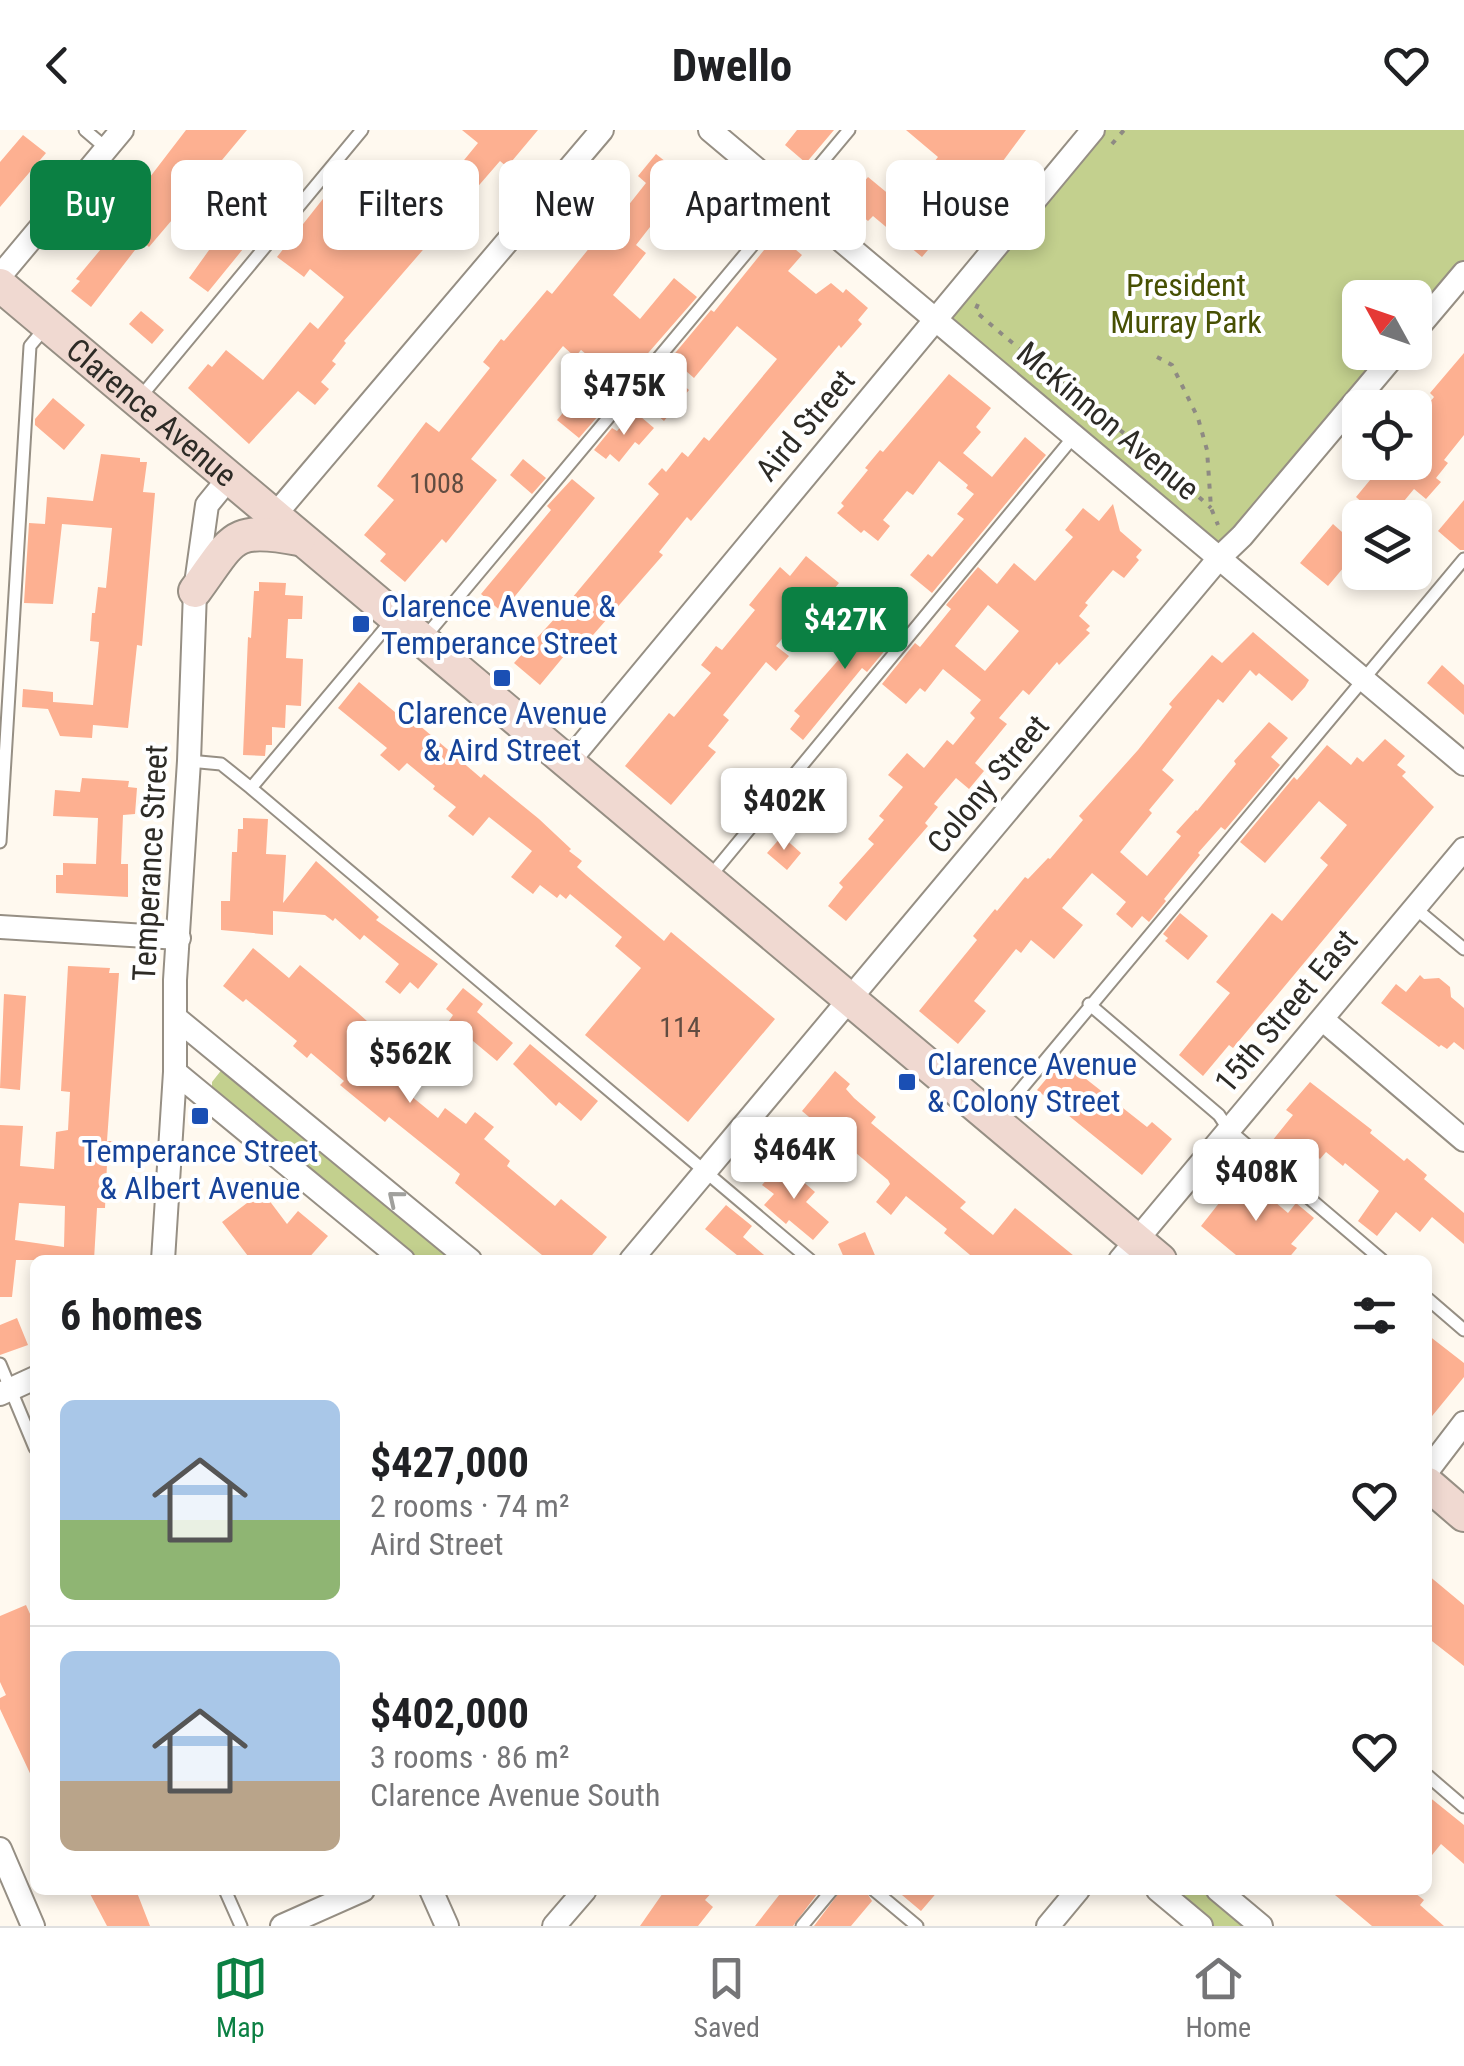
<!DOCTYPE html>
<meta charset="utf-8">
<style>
body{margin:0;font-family:"Roboto Condensed",sans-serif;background:#f2f2f2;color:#202124;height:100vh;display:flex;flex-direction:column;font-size:38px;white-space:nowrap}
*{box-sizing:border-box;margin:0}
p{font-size:32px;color:#757577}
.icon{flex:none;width:55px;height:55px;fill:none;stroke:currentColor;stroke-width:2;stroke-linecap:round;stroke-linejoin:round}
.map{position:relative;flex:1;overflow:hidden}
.drawer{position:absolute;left:30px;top:1125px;width:1402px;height:640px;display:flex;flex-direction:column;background:#fff;border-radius:15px;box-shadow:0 5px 15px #0003}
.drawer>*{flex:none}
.guide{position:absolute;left:30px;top:30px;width:1405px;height:90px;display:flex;gap:20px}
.needle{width:65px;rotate:310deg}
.fabs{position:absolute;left:1342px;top:150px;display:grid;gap:20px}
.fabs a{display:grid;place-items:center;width:90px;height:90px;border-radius:15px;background:#fff;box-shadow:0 5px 15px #0003;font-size:50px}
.price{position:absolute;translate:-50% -85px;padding:0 22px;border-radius:10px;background:#fff;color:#222;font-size:32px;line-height:65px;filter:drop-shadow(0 2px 5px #0008)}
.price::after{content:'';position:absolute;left:50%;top:60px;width:30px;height:22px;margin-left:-15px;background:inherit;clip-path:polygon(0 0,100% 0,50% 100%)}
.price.on{background:#0b8043;color:#fff}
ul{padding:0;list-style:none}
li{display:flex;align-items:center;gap:30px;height:250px;padding:0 30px}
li+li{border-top:2px solid #e0e0e0}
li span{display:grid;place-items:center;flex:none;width:280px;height:200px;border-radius:15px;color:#555}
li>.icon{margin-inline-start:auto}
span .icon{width:120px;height:120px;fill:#fffc;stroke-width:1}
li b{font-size:42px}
h2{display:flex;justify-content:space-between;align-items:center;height:120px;padding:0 30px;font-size:42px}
.tag{padding:0 35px;border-radius:15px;background:#fff;box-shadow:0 5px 15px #0003;font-size:35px;line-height:90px}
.tag.on{background:#0b8043;color:#fff}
header{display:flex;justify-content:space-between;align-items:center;height:130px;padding:0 30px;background:#fff;font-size:45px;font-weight:700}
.dock{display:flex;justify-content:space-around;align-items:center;height:140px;border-top:2px solid #e0e0e0;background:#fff;font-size:28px;color:#757577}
.dock a{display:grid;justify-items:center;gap:5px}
.dock .on{color:#0b8043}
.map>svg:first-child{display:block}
</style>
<header><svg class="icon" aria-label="back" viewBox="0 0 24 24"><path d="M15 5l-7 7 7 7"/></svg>Dwello<svg class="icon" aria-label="heart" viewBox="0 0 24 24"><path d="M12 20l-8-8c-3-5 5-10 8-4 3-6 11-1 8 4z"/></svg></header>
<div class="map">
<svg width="1464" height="1796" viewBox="0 0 1464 1796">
<rect width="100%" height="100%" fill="#fff9ef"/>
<path fill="#c3d08e" d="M 1094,0 L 1464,0 L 1464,136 L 1415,195 L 1415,168 L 1360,168 L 1360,222 L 1392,223 L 1220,427 L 935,189 Z
M 223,938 L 455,1130 L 419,1130 L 212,957 L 212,952 Z
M 1170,1760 L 1207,1760 L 1250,1796 L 1213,1796 Z"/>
<path fill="#fdb091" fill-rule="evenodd" d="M 186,0 L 247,0 L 217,36 L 235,51 L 201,91 L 183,77 L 149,117 L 142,111 L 91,177 L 71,161 L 80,151 L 76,149 L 146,65 L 140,60 Z
M 462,0 L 538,0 L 507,37 L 500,31 L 344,211 L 346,213 L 332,231 L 336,234 L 321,252 L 329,259 L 315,275 L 298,261 L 249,314 L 188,258 L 208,234 L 212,237 L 226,220 L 263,250 L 310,192 L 318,199 L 344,167 L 310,139 L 304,147 L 277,127 L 330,60 L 354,79 L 346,88 L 382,118 L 429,63 L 420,55 L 438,34 L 451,46 L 478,13 Z
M 797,0 L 834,0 L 806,33 L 785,15 Z
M 906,0 L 1026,0 L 1000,35 L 922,127 L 873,86 L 868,91 L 846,73 L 868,47 L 891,66 L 900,56 L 909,63 L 938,27 Z
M 23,5 L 46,23 L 0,77 L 0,32 Z
M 656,24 L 691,52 L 703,38 L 737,66 L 724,81 L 727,83 L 694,118 L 657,88 L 636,115 L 646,123 L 613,165 L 640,189 L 674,148 L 697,167 L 622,253 L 581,220 L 575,227 L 563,216 L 471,329 L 497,350 L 446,413 L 442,409 L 405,452 L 380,431 L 386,424 L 364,405 L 394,370 L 377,356 L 426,292 L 439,302 L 490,238 L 483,232 L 501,209 L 504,211 L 547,160 L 552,164 L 595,111 L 588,106 L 603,88 L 612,96 L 646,53 L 638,46 Z
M 222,102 L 243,119 L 208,162 L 189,148 Z
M 777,104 L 802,125 L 788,141 L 816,164 L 831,153 L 843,163 L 846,159 L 868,178 L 858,190 L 862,194 L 841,218 L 839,215 L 691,391 L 687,387 L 659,422 L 663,425 L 593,505 L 579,519 L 574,514 L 540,555 L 514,533 L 557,486 L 659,364 L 648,354 L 662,338 L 666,342 L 682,322 L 688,327 L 704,307 L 709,311 L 777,229 L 737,196 L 694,248 L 671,228 L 711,180 L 714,182 Z
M 141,181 L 164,200 L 152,214 L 129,194 Z
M 1464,223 L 1464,305 L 1444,330 L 1448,333 L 1436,348 L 1441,352 L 1426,369 L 1414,359 L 1390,388 L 1360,388 L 1360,418 L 1328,456 L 1300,433 L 1333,394 L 1342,402 L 1365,375 L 1356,367 L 1375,344 L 1361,332 L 1415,332 L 1415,290 L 1434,267 L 1430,263 Z
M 949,244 L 991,278 L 976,297 L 981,302 L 963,323 L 992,347 L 1025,307 L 1046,325 L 932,463 L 910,445 L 928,424 L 932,427 L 964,389 L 957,384 L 974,364 L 966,358 L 968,355 L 939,331 L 913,365 L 907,361 L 883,390 L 890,396 L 878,411 L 864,400 L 861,403 L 837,383 L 844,376 L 841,373 L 868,340 L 865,338 L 880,320 L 883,322 Z
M 675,248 L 689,260 L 664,291 L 649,278 Z
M 53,268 L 85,295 L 64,320 L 35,295 L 35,289 Z
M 575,268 L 598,286 L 579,308 L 557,290 Z
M 634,281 L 654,298 L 639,315 L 635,312 L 619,332 L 610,324 L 606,329 L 594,320 L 612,298 L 617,301 Z
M 101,324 L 140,328 L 140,332 L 147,332 L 143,362 L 155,363 L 142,516 L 137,515 L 128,598 L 93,595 L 92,608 L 60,606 L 48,579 L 22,577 L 23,559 L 53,562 L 53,572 L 93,575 L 99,512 L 90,511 L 92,483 L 95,483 L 98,457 L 106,458 L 112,398 L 62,394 L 53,474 L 24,473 L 29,393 L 45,394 L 47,367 L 93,371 Z
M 523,329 L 546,348 L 532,364 L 510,345 Z
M 572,349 L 595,368 L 502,482 L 481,464 L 551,380 L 547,376 Z
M 1464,370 L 1464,420 L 1460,420 L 1438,401 Z
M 1113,374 L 1120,401 L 1142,420 L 1136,427 L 1139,430 L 1124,448 L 1113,440 L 1085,473 L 1088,475 L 1079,486 L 1090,496 L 1086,500 L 1090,503 L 1059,535 L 1057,532 L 1029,565 L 1023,560 L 999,588 L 1007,594 L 975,633 L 984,641 L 969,659 L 956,648 L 934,674 L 938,677 L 925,693 L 928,696 L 846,791 L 828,776 L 843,757 L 839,753 L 874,714 L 868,709 L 884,690 L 879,686 L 903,657 L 888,645 L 907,623 L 924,638 L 947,610 L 953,615 L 975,588 L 970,583 L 981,570 L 943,539 L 925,562 L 920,558 L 906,574 L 882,554 L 915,513 L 920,517 L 951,479 L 946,475 L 978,437 L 997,454 L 1014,433 L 1035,451 L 1073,407 L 1065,400 L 1083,378 L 1099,391 ZM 988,475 L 1019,501 L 985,541 L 955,516 Z
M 806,426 L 839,453 L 824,471 L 818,466 L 776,516 L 789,526 L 776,541 L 766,532 L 723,585 L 729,590 L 708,616 L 716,622 L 671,675 L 625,636 L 669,583 L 674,587 L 711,543 L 701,535 L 716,516 L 722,520 L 755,480 L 749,475 L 780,437 L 790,446 Z
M 259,452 L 286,453 L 285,465 L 303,466 L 302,489 L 288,489 L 286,528 L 303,529 L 301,576 L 286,575 L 285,598 L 272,597 L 272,615 L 266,615 L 265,626 L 243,625 L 248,507 L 251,508 L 254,461 L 259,461 Z
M 876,481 L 901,501 L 867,542 L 862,538 L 803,610 L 790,599 L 800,586 L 794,581 L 867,497 L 865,495 Z
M 1253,502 L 1309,550 L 1305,557 L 1292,571 L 1259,543 L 1256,546 L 1250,540 L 1223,573 L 1218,569 L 1162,640 L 1174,650 L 1149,680 L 1152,683 L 1120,722 L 1147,746 L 1181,706 L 1176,702 L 1196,680 L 1197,681 L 1236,634 L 1234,631 L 1269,592 L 1288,608 L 1271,627 L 1280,635 L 1225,700 L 1221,697 L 1198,723 L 1200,725 L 1164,769 L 1166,771 L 1149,792 L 1142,786 L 1132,798 L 1116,784 L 1126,772 L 1092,743 L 1062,778 L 1083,795 L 1054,829 L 1031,810 L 1021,823 L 1016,819 L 974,871 L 986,881 L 958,914 L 919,881 L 977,810 L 973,806 L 995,779 L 997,781 L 1025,747 L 1028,749 L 1048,728 L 1050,729 L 1083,690 L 1079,686 L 1138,620 L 1172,577 L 1169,574 L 1212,525 L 1222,533 Z
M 1442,535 L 1464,555 L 1464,585 L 1427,553 Z
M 359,552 L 408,593 L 412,589 L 481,648 L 484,644 L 539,689 L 571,719 L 569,721 L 582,731 L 577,737 L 586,745 L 664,811 L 671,802 L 775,889 L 688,992 L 585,905 L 641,838 L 615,816 L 622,807 L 570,764 L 566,769 L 560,764 L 557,768 L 540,755 L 533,764 L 511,747 L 532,721 L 489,687 L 473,706 L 448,686 L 456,677 L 433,659 L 435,656 L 407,633 L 399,641 L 380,625 L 387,618 L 338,578 Z
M 1385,609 L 1405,626 L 1397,635 L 1406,642 L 1402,646 L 1434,677 L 1233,918 L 1229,915 L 1203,946 L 1179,925 L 1230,863 L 1216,852 L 1272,783 L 1282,791 L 1328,735 L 1320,728 L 1347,695 L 1319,671 L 1265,733 L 1240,712 L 1294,647 L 1297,650 L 1327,615 L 1351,635 L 1357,627 L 1363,632 Z
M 82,648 L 129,651 L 128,657 L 137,658 L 135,684 L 123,685 L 121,734 L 128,734 L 128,767 L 56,763 L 56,745 L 63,745 L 63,733 L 96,734 L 98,688 L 53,686 L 55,660 L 80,662 Z
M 243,688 L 268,689 L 266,724 L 286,725 L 283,773 L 316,731 L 379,787 L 376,790 L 438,834 L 418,859 L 410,852 L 400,864 L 385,852 L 399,834 L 364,805 L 360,810 L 335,788 L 333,791 L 325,785 L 273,781 L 273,805 L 221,800 L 221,771 L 230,771 L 232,722 L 237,722 L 238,699 L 243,699 Z
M 782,706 L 801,723 L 787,740 L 767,723 Z
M 1180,783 L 1208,806 L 1188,830 L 1165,811 L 1168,808 L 1163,804 Z
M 253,818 L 289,848 L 300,835 L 357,882 L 378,901 L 361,921 L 388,944 L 396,933 L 415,948 L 405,961 L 438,988 L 445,978 L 466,994 L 475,982 L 494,997 L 484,1009 L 510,1031 L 507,1036 L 555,1076 L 561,1069 L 607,1107 L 588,1130 L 548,1130 L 455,1053 L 460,1044 L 389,987 L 385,992 L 340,955 L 344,951 L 311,923 L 307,928 L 293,916 L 297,911 L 246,869 L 243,872 L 223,856 Z
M 68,836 L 110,838 L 109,843 L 119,843 L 107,1011 L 114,1011 L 113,1034 L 107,1034 L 105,1078 L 97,1078 L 94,1130 L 16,1130 L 12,1167 L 0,1167 L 0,995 L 23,996 L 20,1036 L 54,1039 L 56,1002 L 68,1000 L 70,962 L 61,961 ZM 19,1073 L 65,1076 L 64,1117 L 15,1110 Z
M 1420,845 L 1424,849 L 1439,848 L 1450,857 L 1451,867 L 1464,878 L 1464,920 L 1454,912 L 1447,919 L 1441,915 L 1439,917 L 1381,873 L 1396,854 L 1406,862 Z
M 463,858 L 483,874 L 477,882 L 513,913 L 497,931 L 449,891 L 453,885 L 446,879 Z
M 4,864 L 26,866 L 20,960 L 0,958 Z
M 530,914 L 598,971 L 581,991 L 559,972 L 556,976 L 513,934 Z
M 1062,930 L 1147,997 L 1152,992 L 1172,1009 L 1142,1045 L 1037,960 Z
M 835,941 L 850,954 L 846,959 L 854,968 L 876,987 L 871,993 L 966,1072 L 960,1078 L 993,1105 L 1015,1078 L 1079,1130 L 976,1130 L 944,1103 L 947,1099 L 906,1066 L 891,1085 L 876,1072 L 890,1054 L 888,1050 L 850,1018 L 843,1026 L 830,1015 L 835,1009 L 802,981 Z
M 1310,952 L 1372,1000 L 1370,1003 L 1404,1031 L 1407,1028 L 1427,1045 L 1424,1049 L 1464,1083 L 1464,1114 L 1432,1087 L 1420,1102 L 1396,1082 L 1377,1106 L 1358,1091 L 1379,1061 L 1345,1033 L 1343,1036 L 1326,1022 L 1320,1029 L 1300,1012 L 1285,1030 L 1268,1016 L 1293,985 L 1286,980 Z
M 784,1035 L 815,1062 L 806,1072 L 829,1092 L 813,1110 L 789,1090 L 786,1094 L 764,1075 L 774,1064 L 762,1055 L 776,1039 L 779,1041 Z
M 253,1049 L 287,1094 L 298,1081 L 328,1106 L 307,1130 L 251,1130 L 222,1092 L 247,1073 L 237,1060 Z
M 1238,1049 L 1246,1056 L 1250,1051 L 1288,1083 L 1296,1073 L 1314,1088 L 1291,1114 L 1297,1118 L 1287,1130 L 1242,1130 L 1201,1096 Z
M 726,1075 L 752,1096 L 743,1107 L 770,1130 L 743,1130 L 705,1099 Z
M 865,1102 L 877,1130 L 845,1130 L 838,1114 Z
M 17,1188 L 28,1215 L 0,1225 L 0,1195 Z
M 1428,1205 L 1464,1233 L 1464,1247 L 1428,1291 Z
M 1428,1445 L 1464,1475 L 1464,1536 L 1428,1508 Z
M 26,1475 L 35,1495 L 35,1654 L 0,1579 L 0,1568 L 6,1565 L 0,1552 L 0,1486 Z
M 1428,1666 L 1464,1695 L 1464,1734 L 1441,1714 L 1428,1730 Z
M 88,1760 L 136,1760 L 150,1796 L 107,1796 Z
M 665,1760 L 714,1760 L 705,1770 L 713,1777 L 698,1796 L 640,1796 Z
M 783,1760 L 820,1760 L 793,1796 L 755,1796 Z
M 841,1760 L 865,1760 L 872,1771 L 851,1796 L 814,1796 Z
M 896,1760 L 939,1760 L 921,1781 Z
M 1329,1760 L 1411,1760 L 1424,1770 L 1420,1775 L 1444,1796 L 1372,1796 Z"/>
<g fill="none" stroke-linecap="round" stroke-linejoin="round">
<defs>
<path id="lane" d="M 85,0 L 106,18
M 138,270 L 362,0
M 425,507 L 849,0
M 189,631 L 221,634 L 251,658 L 810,1130
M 251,658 L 393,489
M 0,712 L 30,216 L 45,198
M 708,749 L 1075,305
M 1415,778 L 1464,819
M 1089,874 L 1219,985 L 1229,1000 L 1382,1130
M 997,988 L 1464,429
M 1428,1169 L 1464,1200
M 0,1234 L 35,1318
M 1428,1646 L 1464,1677
M 225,1760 L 241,1796
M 874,1760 L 917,1796
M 802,1796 L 832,1760"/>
<path id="street" d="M 710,0 L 1464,634
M 0,146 L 122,0
M 1415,201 L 1464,143
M 274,386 L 602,0
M 568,632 L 1093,0
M 0,797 L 179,808
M 176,888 L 470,1130
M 1322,889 L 1464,1010
M 175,942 L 403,1130
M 163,1130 L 175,942 L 175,850 L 189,631 L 195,461 L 207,375 L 229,348
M 631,1130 L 1220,427 L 1242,406 L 1397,222
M 1120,1130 L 1464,719
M 0,1264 L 35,1248
M 1428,1340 L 1464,1293
M 0,1719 L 33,1796
M 431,1760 L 447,1796
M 1158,1760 L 1201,1796
M 1218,1760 L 1261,1796
M 282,1796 L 363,1760
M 554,1796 L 585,1760
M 1048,1796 L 1078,1760"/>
<g id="secondary">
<path id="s1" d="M 0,155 L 1160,1130"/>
<path d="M 195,461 C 234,408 230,396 299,409"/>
<path d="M 1428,1354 L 1464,1385"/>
</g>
</defs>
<use href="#lane" stroke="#968f84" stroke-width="15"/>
<use href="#street" stroke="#968f84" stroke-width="26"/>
<use href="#secondary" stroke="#968f84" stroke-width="36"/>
<path stroke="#8e8a83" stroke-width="4" stroke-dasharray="5 8" stroke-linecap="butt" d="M 1112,14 L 1124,0
M 978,174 L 975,181 C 1053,249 1136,309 1211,378
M 1157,227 L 1172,235 L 1198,288 L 1207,320 L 1211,378 L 1218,395"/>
<use href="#lane" stroke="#fff" stroke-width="11"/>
<use href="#street" stroke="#fff" stroke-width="22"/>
<use href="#secondary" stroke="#f0d9d1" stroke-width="32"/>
</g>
<defs><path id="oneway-chevron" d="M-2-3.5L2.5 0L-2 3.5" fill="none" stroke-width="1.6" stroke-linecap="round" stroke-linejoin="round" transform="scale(2.5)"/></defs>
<use stroke="#a0a09d" href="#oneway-chevron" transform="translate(395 1068) rotate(-141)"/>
<g fill="#1a4fb4" stroke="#fff" stroke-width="4">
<rect x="351" y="484" width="20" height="20" rx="5"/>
<rect x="492" y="538" width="20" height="20" rx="5"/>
<rect x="897" y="942" width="20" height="20" rx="5"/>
<rect x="190" y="976" width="20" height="20" rx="5"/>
</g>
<g text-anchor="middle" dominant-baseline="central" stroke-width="8" stroke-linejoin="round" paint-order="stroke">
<g font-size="28" fill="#614c41">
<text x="437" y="353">1008</text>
<text x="680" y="897">114</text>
</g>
<g font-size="32" fill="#475003" stroke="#fff">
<text x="1186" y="155">President<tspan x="1186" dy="37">Murray Park</tspan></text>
</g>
<g font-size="32" fill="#2d2b26" stroke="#fff">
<text stroke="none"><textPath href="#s1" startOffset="198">Clarence Avenue</textPath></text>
<text transform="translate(1108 291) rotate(40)">McKinnon Avenue</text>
<text transform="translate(805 295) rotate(-50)">Aird Street</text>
<text transform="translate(988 654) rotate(-50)">Colony Street</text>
<text transform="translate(150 733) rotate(-87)">Temperance Street</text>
<text transform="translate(1286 881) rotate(-50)">15th Street East</text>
</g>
<g font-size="32" fill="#164399" stroke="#fff" text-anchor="start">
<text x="381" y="476">Clarence Avenue &amp;<tspan x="381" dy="37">Temperance Street</tspan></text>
<text x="502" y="583" text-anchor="middle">Clarence Avenue<tspan x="502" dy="37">&amp; Aird Street</tspan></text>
<text x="927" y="934">Clarence Avenue<tspan x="927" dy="37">&amp; Colony Street</tspan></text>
<text x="200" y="1021" text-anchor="middle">Temperance Street<tspan x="200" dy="37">&amp; Albert Avenue</tspan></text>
</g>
</g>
</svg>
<div class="fabs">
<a><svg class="needle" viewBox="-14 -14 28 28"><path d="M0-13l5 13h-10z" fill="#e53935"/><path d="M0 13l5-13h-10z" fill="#757577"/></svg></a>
<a><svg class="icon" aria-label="locate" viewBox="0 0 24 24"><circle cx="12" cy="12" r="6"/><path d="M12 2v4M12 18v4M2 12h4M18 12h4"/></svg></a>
<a><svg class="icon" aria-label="layers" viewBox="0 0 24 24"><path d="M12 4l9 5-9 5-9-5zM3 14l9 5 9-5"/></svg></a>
</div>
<b class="price" style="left:624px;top:308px">$475K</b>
<b class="price on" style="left:845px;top:542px">$427K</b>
<b class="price" style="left:784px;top:723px">$402K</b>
<b class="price" style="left:410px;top:976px">$562K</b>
<b class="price" style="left:794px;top:1072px">$464K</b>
<b class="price" style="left:1256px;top:1094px">$408K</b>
<div class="guide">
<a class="tag on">Buy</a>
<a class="tag">Rent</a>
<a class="tag">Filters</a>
<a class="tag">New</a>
<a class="tag">Apartment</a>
<a class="tag">House</a>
</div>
<section class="drawer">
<h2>6 homes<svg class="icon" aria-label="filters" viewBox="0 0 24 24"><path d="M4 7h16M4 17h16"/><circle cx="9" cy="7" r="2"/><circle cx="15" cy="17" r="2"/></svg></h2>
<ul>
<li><span style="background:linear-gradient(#a9c7e8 60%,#8fb573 0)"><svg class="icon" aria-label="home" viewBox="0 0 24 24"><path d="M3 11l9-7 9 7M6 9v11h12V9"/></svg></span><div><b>$427,000</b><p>2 rooms · 74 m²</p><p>Aird Street</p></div><svg class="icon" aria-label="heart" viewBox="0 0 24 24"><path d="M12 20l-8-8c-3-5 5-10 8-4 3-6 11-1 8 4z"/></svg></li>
<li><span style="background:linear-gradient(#a9c7e8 65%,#b9a48a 0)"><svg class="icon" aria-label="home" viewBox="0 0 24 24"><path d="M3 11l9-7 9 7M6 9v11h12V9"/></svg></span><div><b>$402,000</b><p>3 rooms · 86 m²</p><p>Clarence Avenue South</p></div><svg class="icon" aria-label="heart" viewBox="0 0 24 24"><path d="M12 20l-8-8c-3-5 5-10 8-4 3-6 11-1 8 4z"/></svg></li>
</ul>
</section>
</div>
<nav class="dock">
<a class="on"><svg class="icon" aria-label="map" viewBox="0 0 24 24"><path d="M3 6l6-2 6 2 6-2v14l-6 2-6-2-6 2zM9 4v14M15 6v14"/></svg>Map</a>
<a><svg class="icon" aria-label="saved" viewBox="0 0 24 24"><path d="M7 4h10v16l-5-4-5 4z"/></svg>Saved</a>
<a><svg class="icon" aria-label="home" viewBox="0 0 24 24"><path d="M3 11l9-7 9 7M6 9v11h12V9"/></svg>Home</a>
</nav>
